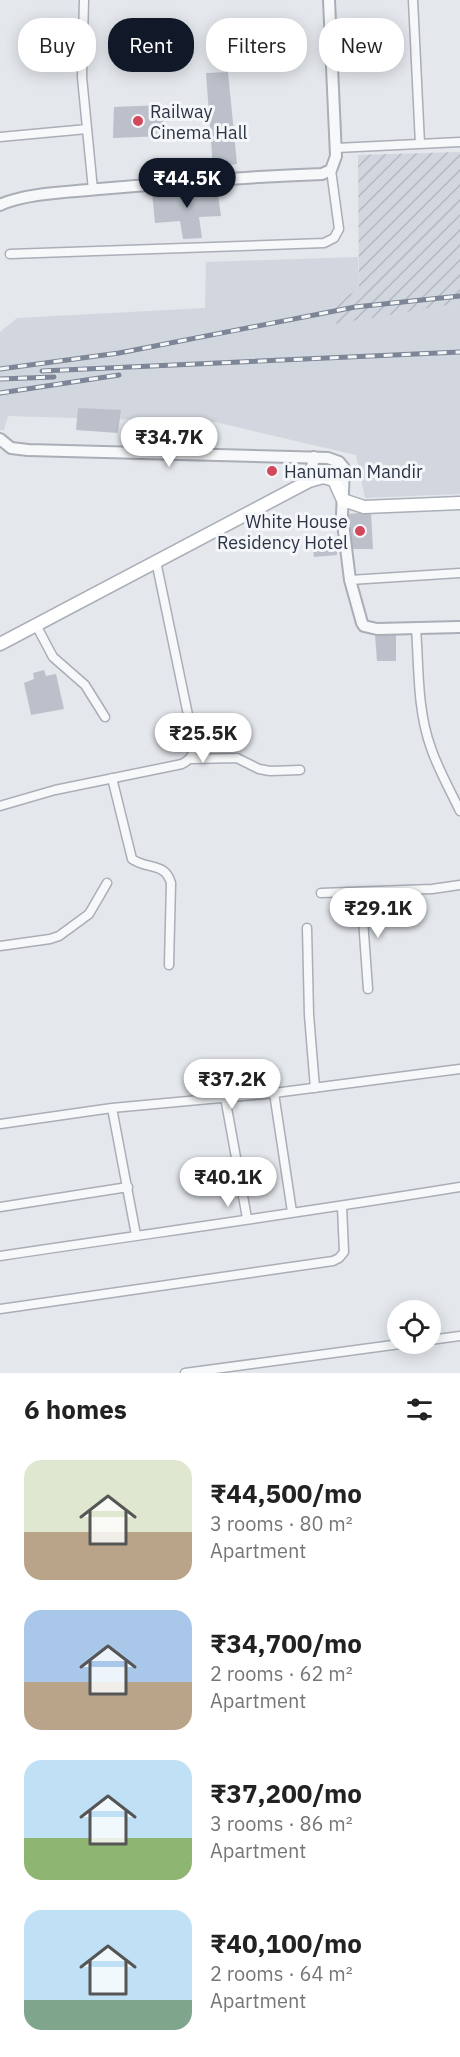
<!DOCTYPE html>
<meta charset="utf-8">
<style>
body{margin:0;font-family:"IBM Plex Sans",sans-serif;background:#f6f6f6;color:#222;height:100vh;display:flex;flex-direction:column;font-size:22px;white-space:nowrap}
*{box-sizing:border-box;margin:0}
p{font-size:20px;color:#767676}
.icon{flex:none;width:33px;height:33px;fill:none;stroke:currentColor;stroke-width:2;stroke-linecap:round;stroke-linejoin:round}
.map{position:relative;height:1373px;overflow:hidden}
.details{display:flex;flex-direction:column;background:#fff;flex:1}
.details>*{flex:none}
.hud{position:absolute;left:18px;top:18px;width:424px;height:54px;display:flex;gap:12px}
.controls{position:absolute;left:387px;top:1300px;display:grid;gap:12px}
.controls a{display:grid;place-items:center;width:54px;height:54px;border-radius:50%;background:#fff;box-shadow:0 3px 15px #0003;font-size:30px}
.price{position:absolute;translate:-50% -51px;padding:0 14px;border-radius:21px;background:#fff;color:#222;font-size:20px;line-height:39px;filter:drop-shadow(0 2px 3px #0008)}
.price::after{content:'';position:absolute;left:50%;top:36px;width:18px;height:14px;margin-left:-9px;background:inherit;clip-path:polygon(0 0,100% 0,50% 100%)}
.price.active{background:#111827;color:#fff}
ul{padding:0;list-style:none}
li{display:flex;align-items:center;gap:18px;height:150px;padding:0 24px}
li span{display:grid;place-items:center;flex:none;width:168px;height:120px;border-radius:18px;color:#555}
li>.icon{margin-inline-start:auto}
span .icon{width:72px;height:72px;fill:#fffc;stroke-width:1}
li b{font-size:26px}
h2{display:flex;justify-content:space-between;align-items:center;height:72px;padding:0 24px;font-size:26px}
.chip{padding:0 21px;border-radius:24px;background:#fff;box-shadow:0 3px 15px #0003;font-size:21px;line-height:54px}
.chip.active{background:#111827;color:#fff}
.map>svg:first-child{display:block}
</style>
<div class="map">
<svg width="460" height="1373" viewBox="0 0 460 1373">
<defs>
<pattern id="industrial-furrows" width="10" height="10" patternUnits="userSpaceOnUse" patternTransform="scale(1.5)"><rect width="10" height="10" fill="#d2d6de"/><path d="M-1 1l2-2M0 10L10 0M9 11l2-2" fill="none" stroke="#b4b8c0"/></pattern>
</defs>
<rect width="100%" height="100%" fill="#e4e7ec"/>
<path fill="#d2d6de" d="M 358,257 L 359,290 L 335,323 L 460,303 L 460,494 L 365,498 L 356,455 L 215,422 L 8,416 L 4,430 L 0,430 L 0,332 L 17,318 L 205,308 L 206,262 Z"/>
<path fill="url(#industrial-furrows)" d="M 460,152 L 460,303 L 334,324 L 328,304 L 359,290 L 358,155 Z"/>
<path fill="#bbc0ca" d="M 387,19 L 388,63 L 364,66 L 363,21 Z
M 228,72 L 237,164 L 213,168 L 206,73 Z
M 162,105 L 164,136 L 113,138 L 114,107 Z
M 217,188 L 221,216 L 199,217 L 202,238 L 183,239 L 180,221 L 155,223 L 152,193 Z
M 78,408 L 121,410 L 118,433 L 76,430 Z
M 371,512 L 373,549 L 350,549 L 347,514 Z
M 337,544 L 337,555 L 314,557 L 313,548 Z
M 375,635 L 396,635 L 396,661 L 377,661 Z
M 44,670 L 46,676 L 56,674 L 64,709 L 31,715 L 24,683 L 34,679 L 33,673 Z"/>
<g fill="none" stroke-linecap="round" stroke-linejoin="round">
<defs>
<path id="minor" d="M 84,0 L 82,77 L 93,190
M 413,0 L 420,144
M 0,137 L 87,129
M 336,148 L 460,142
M 10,254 L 324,243 L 334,238 L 339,229 L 331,170
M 350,580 L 460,573
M 36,625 L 53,657 L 85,685 L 105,717
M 416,628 C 419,667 417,710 431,748 C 438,769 450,790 460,811
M 191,759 L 237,758 L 259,769 L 270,771 L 300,770
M 112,778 L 132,859 C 148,870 165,862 171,883 L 169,965
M 0,806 L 55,790 L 182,764 C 197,756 193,749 192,734 L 156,561
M 361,892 L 368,989
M 321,893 L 432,889 L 460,885
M 307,928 L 309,1015 L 315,1088
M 0,946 L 50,939 L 59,936 L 89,914 L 107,883
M 274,1093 L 292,1212
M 225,1097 L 247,1218
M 112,1108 L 136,1235
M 0,1124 L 112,1108 L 274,1093 L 460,1069
M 0,1207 L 128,1187
M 0,1256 C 153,1233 307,1212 460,1187
M 0,1309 L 333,1261 L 339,1258 L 344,1252 L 342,1206
M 430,1340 L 460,1336
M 185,1373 L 400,1344"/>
<path id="tertiary" d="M 0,205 C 25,193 70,192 99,189 C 173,182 247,177 322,174 L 331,170 L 336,156 L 329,0
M 0,439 L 11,448 L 28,450 L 328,458 L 339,462 L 344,468 L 342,515 L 350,580 L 362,623 L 364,626 L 377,629 L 460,627
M 309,481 L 314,457"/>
<path id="secondary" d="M 0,644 L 309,481 L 323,477 L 334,480 L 343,500 L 364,507 L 460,503"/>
</defs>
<use href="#minor" stroke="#a9aeb7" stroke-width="11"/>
<use href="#tertiary" stroke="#a9aeb7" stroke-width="14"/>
<use href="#secondary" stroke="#a9aeb7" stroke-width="15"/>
<use href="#minor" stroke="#f7f8fa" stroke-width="8"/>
<use href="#tertiary" stroke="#f7f8fa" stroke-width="10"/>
<use href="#secondary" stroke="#fff" stroke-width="12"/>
<defs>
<path id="rail" d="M 0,369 L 119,353 L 355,307 L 460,296
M 42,371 L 460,352
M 0,379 L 54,377
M 0,393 L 119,375"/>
</defs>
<use href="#rail" stroke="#7d8696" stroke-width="5"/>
<use href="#rail" stroke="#f4f6f9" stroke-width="3" stroke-dasharray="9" stroke-linecap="butt"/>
</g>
<g fill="#d1495b" stroke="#f4f6f9" stroke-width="2">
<circle cx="138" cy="121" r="6"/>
<circle cx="272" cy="471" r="6"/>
<circle cx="360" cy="531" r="6"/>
</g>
<g text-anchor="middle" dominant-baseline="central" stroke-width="6" stroke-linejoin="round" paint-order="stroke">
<g font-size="18" fill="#2b3445" stroke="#f4f6f9" text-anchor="start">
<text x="150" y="111">Railway<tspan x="150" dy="21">Cinema Hall</tspan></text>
<text x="284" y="471">Hanuman Mandir</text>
<text x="348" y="521" text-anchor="end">White House<tspan x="348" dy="21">Residency Hotel</tspan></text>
</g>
</g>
</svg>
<div class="controls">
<a><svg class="icon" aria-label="locate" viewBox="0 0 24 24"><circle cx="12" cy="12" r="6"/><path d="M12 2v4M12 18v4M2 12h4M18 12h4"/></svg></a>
</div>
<b class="price active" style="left:187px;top:209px">₹44.5K</b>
<b class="price" style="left:169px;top:468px">₹34.7K</b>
<b class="price" style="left:203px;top:764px">₹25.5K</b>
<b class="price" style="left:378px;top:939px">₹29.1K</b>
<b class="price" style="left:232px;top:1110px">₹37.2K</b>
<b class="price" style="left:228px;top:1208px">₹40.1K</b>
<div class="hud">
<a class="chip">Buy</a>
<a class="chip active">Rent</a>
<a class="chip">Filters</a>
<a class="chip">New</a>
</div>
</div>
<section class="details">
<h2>6 homes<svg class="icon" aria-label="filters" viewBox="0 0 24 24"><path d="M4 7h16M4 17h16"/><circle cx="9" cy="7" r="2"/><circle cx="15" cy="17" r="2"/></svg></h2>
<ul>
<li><span style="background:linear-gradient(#dfe7d0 60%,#b9a48a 0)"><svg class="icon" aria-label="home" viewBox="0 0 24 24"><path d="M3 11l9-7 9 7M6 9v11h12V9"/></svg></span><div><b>₹44,500/mo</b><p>3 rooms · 80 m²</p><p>Apartment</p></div></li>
<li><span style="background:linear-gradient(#a9c7e8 60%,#b9a48a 0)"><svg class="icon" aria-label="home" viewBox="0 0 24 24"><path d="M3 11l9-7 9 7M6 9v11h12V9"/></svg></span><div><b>₹34,700/mo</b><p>2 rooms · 62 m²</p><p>Apartment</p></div></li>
<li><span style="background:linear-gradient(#bfe0f5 65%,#8fb573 0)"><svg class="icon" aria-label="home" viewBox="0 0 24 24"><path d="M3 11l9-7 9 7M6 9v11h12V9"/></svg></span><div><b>₹37,200/mo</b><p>3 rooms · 86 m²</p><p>Apartment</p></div></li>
<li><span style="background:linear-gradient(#bfe0f5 75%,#7fa58c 0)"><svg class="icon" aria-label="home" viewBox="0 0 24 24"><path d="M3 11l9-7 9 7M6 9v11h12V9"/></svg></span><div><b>₹40,100/mo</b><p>2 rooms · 64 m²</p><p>Apartment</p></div></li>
</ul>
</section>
